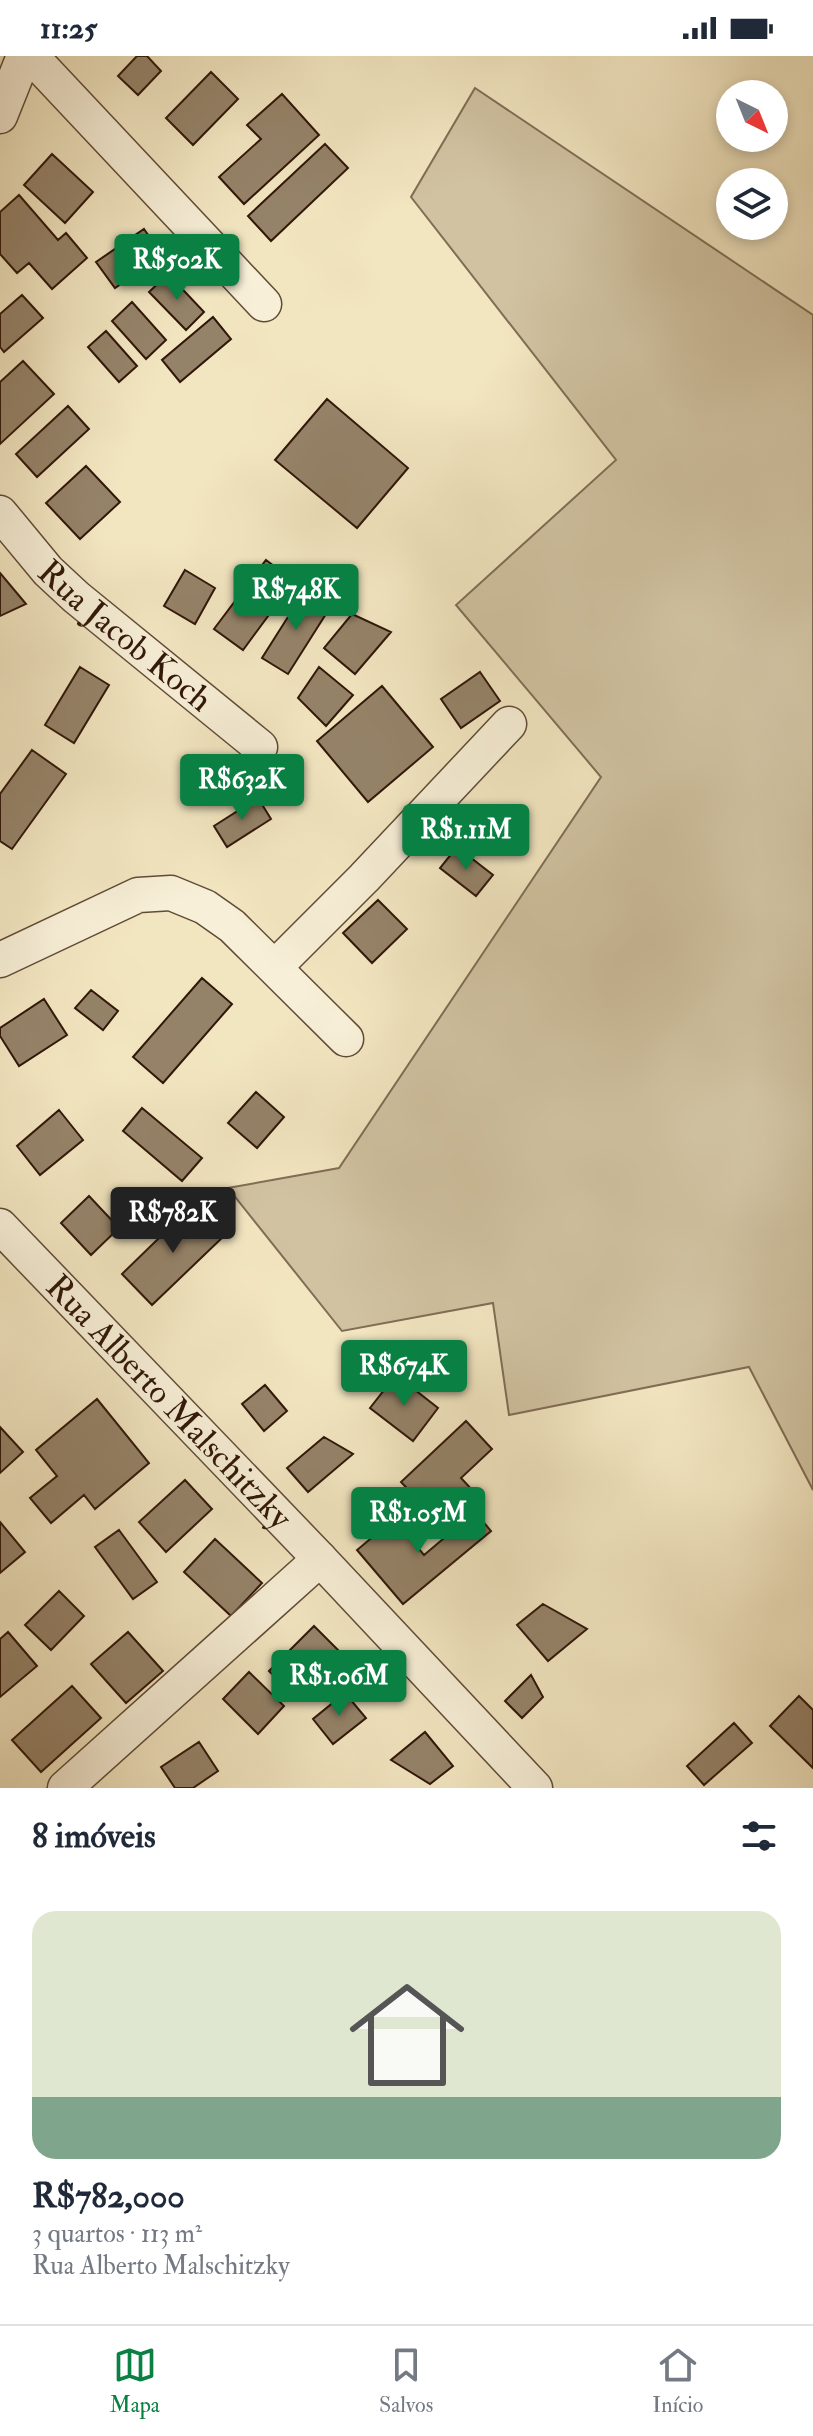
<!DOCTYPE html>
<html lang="pt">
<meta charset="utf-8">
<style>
body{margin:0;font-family:"IM FELL Double Pica",serif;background:#f2f2f3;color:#1f2937;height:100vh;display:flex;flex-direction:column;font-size:30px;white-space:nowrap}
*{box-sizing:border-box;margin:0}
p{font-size:26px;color:#747a83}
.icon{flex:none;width:44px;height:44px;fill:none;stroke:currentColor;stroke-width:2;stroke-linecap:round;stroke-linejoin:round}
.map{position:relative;height:1732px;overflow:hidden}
.details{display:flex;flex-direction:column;background:#fff;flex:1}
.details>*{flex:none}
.needle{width:52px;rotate:137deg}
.fabs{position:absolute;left:716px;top:24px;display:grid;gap:16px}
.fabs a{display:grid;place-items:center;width:72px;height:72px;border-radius:50%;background:#fff;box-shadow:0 4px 12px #0003;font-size:40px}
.price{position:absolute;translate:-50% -68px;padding:0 18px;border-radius:8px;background:#0b8043;color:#fff;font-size:26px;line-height:52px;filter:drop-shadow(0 2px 4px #0008)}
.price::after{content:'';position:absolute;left:50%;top:48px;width:24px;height:18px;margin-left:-12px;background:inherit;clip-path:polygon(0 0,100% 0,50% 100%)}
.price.current{background:#222;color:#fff}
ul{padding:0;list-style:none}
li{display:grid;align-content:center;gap:16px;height:424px;padding:0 32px}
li+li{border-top:2px solid #e0e1e3}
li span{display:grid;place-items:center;height:248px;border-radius:24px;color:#555}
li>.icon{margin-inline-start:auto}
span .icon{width:144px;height:144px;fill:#fffc;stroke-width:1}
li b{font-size:34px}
h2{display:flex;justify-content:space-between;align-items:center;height:96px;padding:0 32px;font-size:34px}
.status{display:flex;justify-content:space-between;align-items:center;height:56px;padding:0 40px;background:#fff;direction:ltr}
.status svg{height:22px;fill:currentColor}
.tabs{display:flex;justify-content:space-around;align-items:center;height:112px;border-top:2px solid #e0e1e3;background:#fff;font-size:22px;color:#747a83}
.tabs a{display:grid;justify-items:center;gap:4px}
.tabs .current{color:#0b8043}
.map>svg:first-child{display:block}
</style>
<div class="status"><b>11:25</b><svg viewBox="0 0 49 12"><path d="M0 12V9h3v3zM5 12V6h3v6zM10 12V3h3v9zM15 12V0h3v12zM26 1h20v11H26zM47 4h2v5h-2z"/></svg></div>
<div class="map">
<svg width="813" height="1732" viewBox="0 0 813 1732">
<rect width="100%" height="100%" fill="#f2e6c1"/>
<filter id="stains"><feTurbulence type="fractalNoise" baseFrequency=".0025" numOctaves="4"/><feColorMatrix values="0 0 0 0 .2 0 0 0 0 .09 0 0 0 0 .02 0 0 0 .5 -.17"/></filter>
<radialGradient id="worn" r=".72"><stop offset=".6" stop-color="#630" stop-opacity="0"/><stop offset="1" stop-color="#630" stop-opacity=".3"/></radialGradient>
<path fill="#d1c3a2" stroke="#816d56" stroke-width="2" d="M 475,32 L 813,259 L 813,1434 L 749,1311 L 509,1359 L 493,1247 L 342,1275 L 228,1132 L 339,1112 L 601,721 L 456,549 L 616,404 L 411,141 Z"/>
<path fill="#958369" stroke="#311709" stroke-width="2" d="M 137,0 L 147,0 L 161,15 L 138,39 L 118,20 Z
M 211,16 L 238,43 L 193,89 L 166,62 Z
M 282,38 L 319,79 L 244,148 L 219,121 L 261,83 L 247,69 Z
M 325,88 L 348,112 L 271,185 L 248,160 Z
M 52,98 L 93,136 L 65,167 L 24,129 Z
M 19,139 L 58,184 L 66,177 L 87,202 L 52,233 L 29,207 L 17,217 L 0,198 L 0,156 Z
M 144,173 L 162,199 L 115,232 L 96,206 Z
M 168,218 L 204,256 L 186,274 L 149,236 Z
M 22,239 L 43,262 L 4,296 L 0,291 L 0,258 Z
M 132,246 L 166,284 L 146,303 L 112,265 Z
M 213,261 L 231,283 L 180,326 L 162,304 Z
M 106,275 L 137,310 L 119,326 L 88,291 Z
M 23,305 L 54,338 L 0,388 L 0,326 Z
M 327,343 L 408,412 L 357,472 L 275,404 Z
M 68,350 L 89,373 L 37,421 L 16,398 Z
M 86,410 L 120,446 L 80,483 L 46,447 Z
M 266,504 L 294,525 L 243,594 L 214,573 Z
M 185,514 L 215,532 L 195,568 L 164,550 Z
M 0,517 L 26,548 L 0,560 Z
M 305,534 L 331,550 L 288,618 L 262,602 Z
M 352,558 L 391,576 L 355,618 L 324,592 Z
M 80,611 L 109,629 L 74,687 L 45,669 Z
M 319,611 L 353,639 L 326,670 L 298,642 Z
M 480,616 L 500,645 L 461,672 L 441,643 Z
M 382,630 L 433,691 L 368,746 L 317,685 Z
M 32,694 L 66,718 L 12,793 L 0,785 L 0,738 Z
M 258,742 L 271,763 L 227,791 L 214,770 Z
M 457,791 L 493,819 L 476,840 L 440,812 Z
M 378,844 L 407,873 L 372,907 L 343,877 Z
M 202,922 L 232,948 L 163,1027 L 133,1001 Z
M 91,934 L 118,955 L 103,974 L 75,952 Z
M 44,943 L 67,979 L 19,1010 L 0,980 L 0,972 Z
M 256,1036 L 284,1061 L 257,1092 L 228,1067 Z
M 142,1052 L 202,1102 L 182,1125 L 123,1075 Z
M 59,1054 L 83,1084 L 40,1119 L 17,1090 Z
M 89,1140 L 119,1172 L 91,1199 L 61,1167 Z
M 194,1148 L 224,1180 L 152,1249 L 122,1218 Z
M 396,1319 L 438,1352 L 413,1385 L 370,1352 Z
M 265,1329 L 287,1355 L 264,1375 L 242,1348 Z
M 97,1343 L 149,1407 L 95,1453 L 84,1439 L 51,1467 L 30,1442 L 57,1420 L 36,1394 Z
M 466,1365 L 492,1393 L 461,1422 L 475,1437 L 442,1469 L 401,1426 Z
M 0,1371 L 23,1396 L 0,1417 Z
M 324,1381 L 353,1398 L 308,1436 L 287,1412 Z
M 185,1424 L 212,1453 L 166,1496 L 139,1466 Z
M 475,1456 L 491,1475 L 403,1548 L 357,1494 L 394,1463 L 424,1499 Z
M 0,1466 L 25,1496 L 0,1517 Z
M 119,1474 L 157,1526 L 133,1543 L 95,1491 Z
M 215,1483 L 262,1527 L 231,1560 L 184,1516 Z
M 59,1535 L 84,1560 L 51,1594 L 25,1569 Z
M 543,1548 L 587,1573 L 548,1605 L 517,1569 Z
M 314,1570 L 340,1596 L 294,1641 L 269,1615 Z
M 8,1576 L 37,1610 L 0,1641 L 0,1583 Z
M 128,1576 L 163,1615 L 126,1647 L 91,1608 Z
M 249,1616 L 284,1650 L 258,1678 L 223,1643 Z
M 531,1619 L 543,1641 L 522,1662 L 505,1645 Z
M 72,1630 L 101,1662 L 41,1716 L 12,1684 Z
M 345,1637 L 366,1662 L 333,1688 L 313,1663 Z
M 799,1640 L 813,1654 L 813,1712 L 770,1670 Z
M 734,1667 L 752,1687 L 704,1729 L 687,1710 Z
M 425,1676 L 453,1710 L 430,1728 L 391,1704 Z
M 199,1686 L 218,1715 L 193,1732 L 175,1732 L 161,1711 Z"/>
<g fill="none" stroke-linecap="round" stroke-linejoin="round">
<defs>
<g id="minor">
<path d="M 31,0 L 264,248"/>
<path d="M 0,60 L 24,0"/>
<path id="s1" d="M 0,457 L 48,515 L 76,541 L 260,691"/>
<path d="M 0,904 L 138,839 L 171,837 L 205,851 L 232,870 L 346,983"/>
<path d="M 276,910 L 364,822 L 509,668"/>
<path id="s2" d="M 0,1170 L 320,1503 L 535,1732"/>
<path d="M 65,1732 L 320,1503"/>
</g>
</defs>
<use href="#minor" stroke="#614b37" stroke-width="37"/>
<use href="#minor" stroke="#f7efd7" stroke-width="34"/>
</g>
<g text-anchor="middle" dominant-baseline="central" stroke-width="6" stroke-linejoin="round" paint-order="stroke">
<g font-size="34" fill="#311709" stroke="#f7efd7">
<text stroke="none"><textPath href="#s1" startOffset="176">Rua Jacob Koch</textPath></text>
<text stroke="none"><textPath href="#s2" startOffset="244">Rua Alberto Malschitzky</textPath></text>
</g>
</g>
<rect width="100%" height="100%" filter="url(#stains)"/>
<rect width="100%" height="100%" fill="url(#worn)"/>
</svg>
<div class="fabs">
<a><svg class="needle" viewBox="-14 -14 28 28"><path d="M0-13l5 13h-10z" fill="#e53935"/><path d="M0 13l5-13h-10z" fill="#747a83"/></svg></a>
<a><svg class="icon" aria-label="layers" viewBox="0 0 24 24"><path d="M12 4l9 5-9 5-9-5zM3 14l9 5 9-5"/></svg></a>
</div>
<b class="price" style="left:177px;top:246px">R$502K</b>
<b class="price" style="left:296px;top:576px">R$748K</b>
<b class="price" style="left:242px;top:766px">R$632K</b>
<b class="price" style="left:466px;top:816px">R$1.11M</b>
<b class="price current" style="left:173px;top:1199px">R$782K</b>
<b class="price" style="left:404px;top:1352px">R$674K</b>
<b class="price" style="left:418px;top:1499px">R$1.05M</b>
<b class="price" style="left:339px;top:1662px">R$1.06M</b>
</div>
<section class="details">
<h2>8 imóveis<svg class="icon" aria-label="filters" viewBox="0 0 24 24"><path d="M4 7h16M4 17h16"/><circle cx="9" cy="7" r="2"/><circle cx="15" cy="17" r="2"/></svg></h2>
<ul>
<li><span style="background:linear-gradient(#dfe7d0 75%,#7fa58c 0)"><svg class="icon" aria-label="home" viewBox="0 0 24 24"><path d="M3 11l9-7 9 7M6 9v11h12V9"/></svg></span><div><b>R$782,000</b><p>3 quartos · 113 m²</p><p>Rua Alberto Malschitzky</p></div></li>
</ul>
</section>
<nav class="tabs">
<a class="current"><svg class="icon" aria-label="map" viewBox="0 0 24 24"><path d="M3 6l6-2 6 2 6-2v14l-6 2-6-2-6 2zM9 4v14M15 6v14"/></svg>Mapa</a>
<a><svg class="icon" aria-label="saved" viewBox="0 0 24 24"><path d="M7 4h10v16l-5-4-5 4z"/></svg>Salvos</a>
<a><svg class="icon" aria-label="home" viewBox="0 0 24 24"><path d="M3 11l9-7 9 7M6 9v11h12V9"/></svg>Início</a>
</nav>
